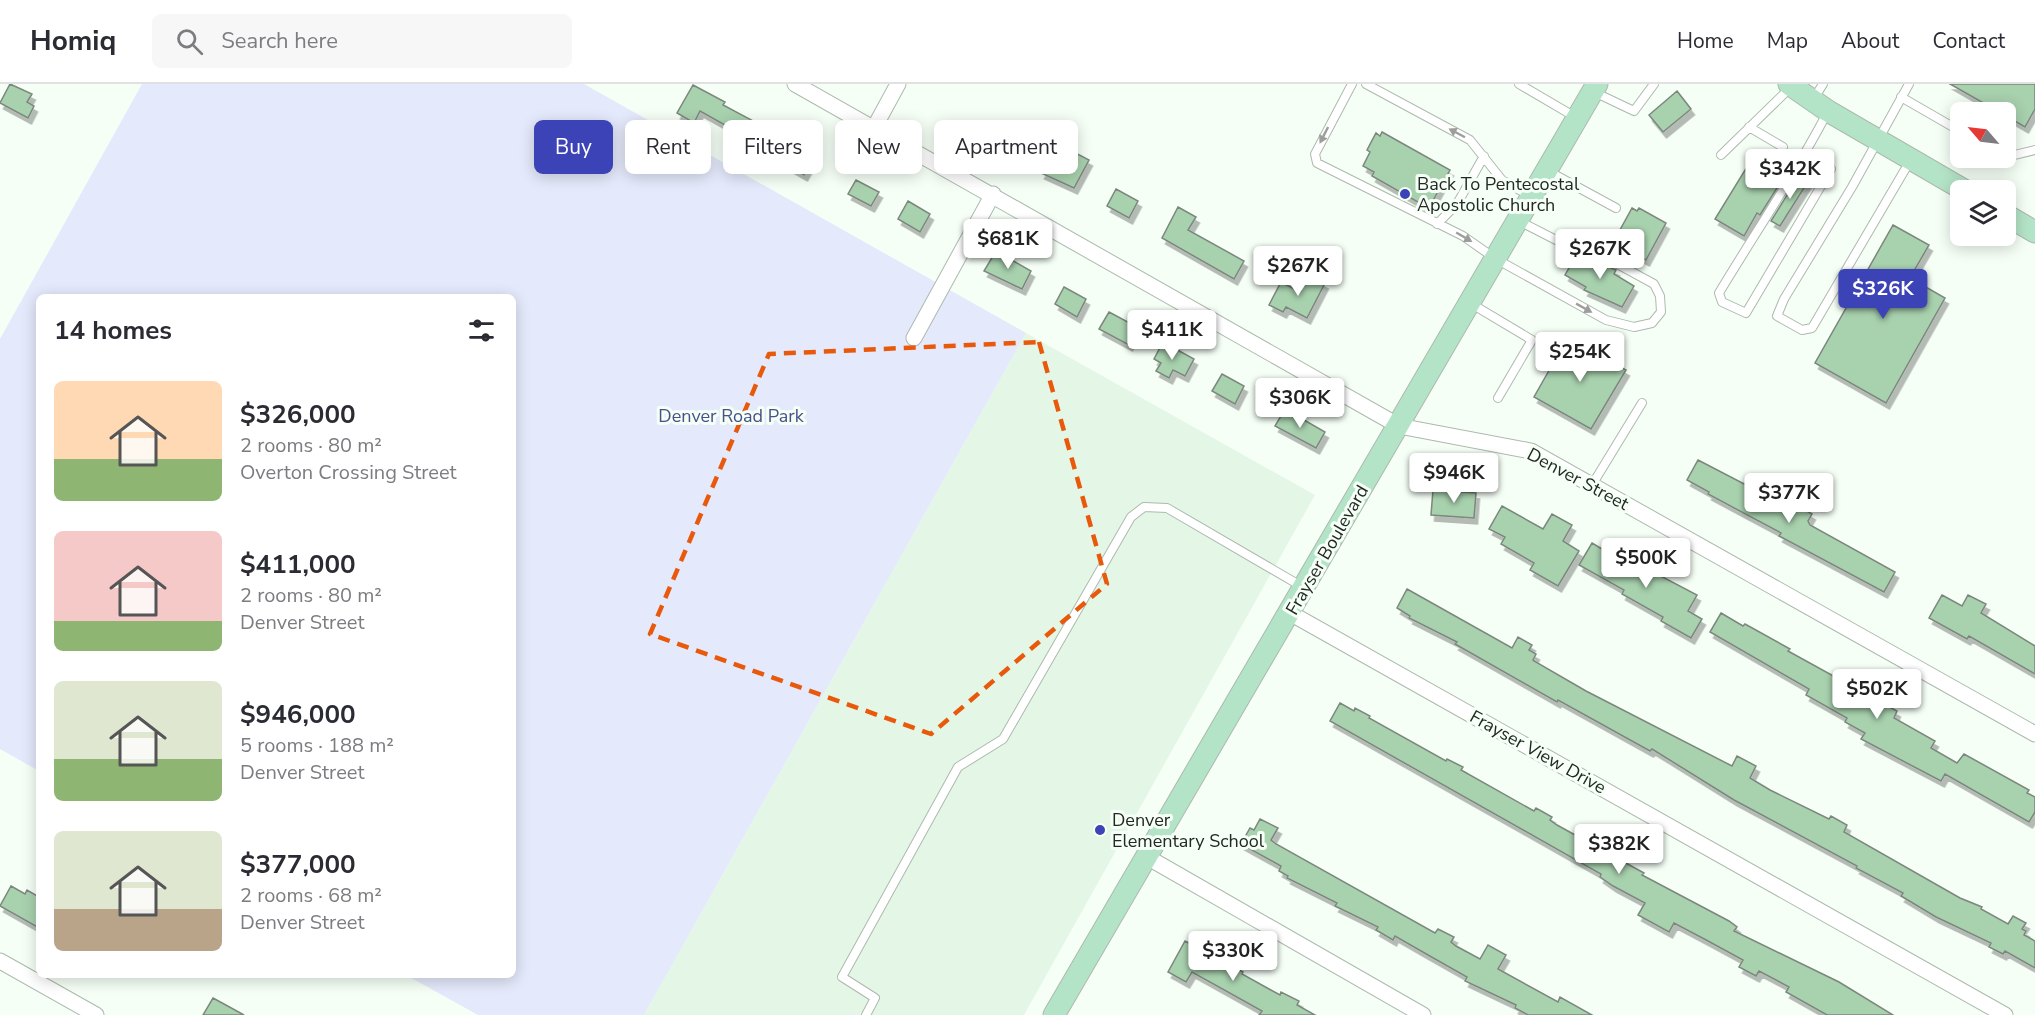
<!DOCTYPE html>
<meta charset="utf-8">
<style>
body{margin:0;font-family:"Nunito Sans",sans-serif;background:#f7f7f7;color:#2b2b33;height:100vh;display:flex;flex-direction:column;font-size:22px;white-space:nowrap}
*{box-sizing:border-box;margin:0}
p{font-size:20px;color:#7c7c81}
.icon{flex:none;width:33px;height:33px;fill:none;stroke:currentColor;stroke-width:2;stroke-linecap:round;stroke-linejoin:round}
.map{position:relative;flex:1;overflow:hidden}
.panel{position:absolute;left:36px;top:210px;width:480px;height:684px;display:flex;flex-direction:column;background:#fff;border-radius:9px;box-shadow:0 3px 15px #0003}
.panel>*{flex:none}
.top-card{position:absolute;left:534px;top:36px;width:570px;height:54px;display:flex;gap:12px}
.needle{width:39px;rotate:298deg}
.buttons{position:absolute;left:1950px;top:18px;display:grid;gap:12px}
.buttons a{display:grid;place-items:center;width:66px;height:66px;border-radius:9px;background:#fff;box-shadow:0 3px 15px #0003;font-size:30px}
.price{position:absolute;translate:-50% -51px;padding:0 14px;border-radius:6px;background:#fff;color:#222;font-size:20px;line-height:39px;filter:drop-shadow(0 2px 3px #0008)}
.price::after{content:'';position:absolute;left:50%;top:36px;width:18px;height:14px;margin-left:-9px;background:inherit;clip-path:polygon(0 0,100% 0,50% 100%)}
.price.current{background:#3c43b7;color:#fff}
ul{padding:0;list-style:none}
li{display:flex;align-items:center;gap:18px;height:150px;padding:0 18px}
li span{display:grid;place-items:center;flex:none;width:168px;height:120px;border-radius:9px;color:#555}
li>.icon{margin-inline-start:auto}
span .icon{width:72px;height:72px;fill:#fffc;stroke-width:1}
li b{font-size:26px}
h2{display:flex;justify-content:space-between;align-items:center;height:72px;padding:0 18px;font-size:26px}
.tag{padding:0 21px;border-radius:9px;background:#fff;box-shadow:0 3px 15px #0003;font-size:21px;line-height:54px}
.tag.current{background:#3c43b7;color:#fff}
header{display:flex;align-items:center;gap:36px;box-sizing:border-box;height:84px;padding:0 30px;background:#fff;border-bottom:2px solid #e1e1e2}
header strong{font-size:28px}
nav{display:flex;gap:33px;margin-inline-start:auto;font-size:21px}
.search{width:420px;height:54px;background:#f7f7f7;display:flex;align-items:center;gap:15px;box-sizing:border-box;padding:0 21px;border-radius:9px;color:#7c7c81;font-size:22px}
.map>svg:first-child{display:block}
</style>
<header>
<strong>Homiq</strong>
<div class="search"><svg class="icon" aria-label="search" viewBox="0 0 24 24"><circle cx="10" cy="10" r="6"/><path d="M15 15l6 6"/></svg>Search here</div>
<nav><a>Home</a><a>Map</a><a>About</a><a>Contact</a></nav>
</header>
<div class="map">
<svg width="2035" height="931" viewBox="0 0 2035 931">
<defs>
<filter id="shadow"><feDropShadow dx="3.5" dy="6" stdDeviation="0" flood-color="#0004"/></filter>
</defs>
<rect width="100%" height="100%" fill="#f5fff6"/>
<path fill="#e4f7e6" d="M 1026,249 L 1315,411 L 1024,931 L 644,931 Z"/>
<path fill="#e4e9fb" d="M 142,0 L 584,0 L 1026,249 L 644,931 L 478,931 L 406,891 L 513,891 L 513,213 L 39,213 L 39,687 L 0,665 L 0,255 Z"/>
<path fill="#a8d1ae" stroke="#7c877d" stroke-width="1.5" filter="url(#shadow)" d="M 10,0 L 32,10 L 27,18 L 34,22 L 28,34 L 0,19 Z
M 1950,0 L 2035,0 L 2035,25 L 2025,43 L 2006,32 L 2006,28 L 1999,28 Z
M 693,1 L 725,18 L 723,21 L 804,64 L 803,67 L 814,73 L 804,91 L 769,71 L 766,76 L 750,67 L 753,61 L 732,49 L 734,46 L 700,27 L 694,39 L 677,29 Z
M 1677,7 L 1691,25 L 1663,48 L 1649,31 Z
M 1003,40 L 1029,54 L 1019,72 L 993,58 Z
M 1382,48 L 1450,86 L 1431,120 L 1425,117 L 1423,121 L 1372,92 L 1374,88 L 1363,82 L 1370,68 L 1367,66 L 1376,49 L 1380,52 Z
M 1054,66 L 1066,72 L 1070,66 L 1089,76 L 1074,104 L 1041,89 Z
M 1750,78 L 1782,96 L 1760,131 L 1757,129 L 1744,152 L 1715,135 Z
M 1800,90 L 1809,96 L 1780,142 L 1771,137 Z
M 856,96 L 879,108 L 871,122 L 848,110 Z
M 1116,105 L 1138,117 L 1129,134 L 1107,122 Z
M 908,117 L 930,130 L 920,148 L 898,135 Z
M 1178,123 L 1196,133 L 1188,146 L 1244,177 L 1234,195 L 1162,154 Z
M 1632,124 L 1637,127 L 1639,124 L 1666,139 L 1646,176 L 1629,167 L 1623,176 L 1612,170 L 1619,157 L 1615,155 Z
M 1893,141 L 1929,161 L 1911,192 L 1918,196 L 1917,198 L 1945,214 L 1886,319 L 1815,279 Z
M 996,167 L 1031,187 L 1022,205 L 984,187 Z
M 1577,170 L 1616,186 L 1614,190 L 1634,202 L 1622,223 L 1584,206 L 1586,203 L 1565,191 Z
M 1309,191 L 1325,199 L 1307,234 L 1286,223 L 1283,228 L 1269,221 L 1281,198 L 1300,208 Z
M 1064,203 L 1086,215 L 1077,233 L 1055,220 Z
M 1109,228 L 1139,244 L 1129,261 L 1099,245 Z
M 1568,253 L 1626,286 L 1591,345 L 1534,313 Z
M 1163,258 L 1194,275 L 1185,292 L 1173,286 L 1169,294 L 1156,287 L 1161,279 L 1154,275 Z
M 1222,290 L 1244,302 L 1235,320 L 1212,307 Z
M 1285,325 L 1325,348 L 1316,364 L 1275,342 Z
M 1698,376 L 1748,402 L 1752,395 L 1772,406 L 1767,416 L 1792,430 L 1797,421 L 1812,430 L 1808,437 L 1810,441 L 1895,488 L 1884,508 L 1779,452 L 1781,449 L 1708,410 L 1709,408 L 1687,396 Z
M 1433,406 L 1476,409 L 1474,434 L 1431,431 Z
M 1502,422 L 1543,445 L 1552,430 L 1572,441 L 1563,457 L 1579,467 L 1558,502 L 1530,486 L 1534,479 L 1501,460 L 1505,453 L 1489,445 Z
M 1592,459 L 1635,485 L 1638,480 L 1697,511 L 1688,527 L 1702,535 L 1691,554 L 1661,537 L 1663,533 L 1622,510 L 1624,506 L 1579,481 Z
M 1407,505 L 1512,564 L 1518,553 L 1532,561 L 1529,566 L 1536,570 L 1533,576 L 1534,577 L 1586,607 L 1732,682 L 1737,672 L 1756,682 L 1750,694 L 1770,706 L 1829,735 L 1831,732 L 1847,741 L 1844,748 L 1960,814 L 1982,823 L 1981,825 L 2008,840 L 2013,832 L 2026,839 L 2022,845 L 2026,847 L 2024,851 L 2035,857 L 2035,884 L 2005,867 L 2003,870 L 1989,863 L 1991,859 L 1936,833 L 1901,812 L 1903,809 L 1856,784 L 1857,782 L 1734,716 L 1652,665 L 1650,667 L 1558,616 L 1557,618 L 1455,560 L 1457,558 L 1409,534 L 1410,532 L 1397,524 Z
M 1942,511 L 1962,522 L 1968,511 L 1986,520 L 1981,529 L 2035,562 L 2035,590 L 1969,552 L 1967,555 L 1929,534 Z
M 1721,529 L 1743,542 L 1745,540 L 1790,565 L 1788,567 L 1897,627 L 1894,634 L 1935,657 L 1931,664 L 1957,679 L 1964,670 L 2029,706 L 2027,709 L 2035,713 L 2035,728 L 2029,738 L 1945,690 L 1941,697 L 1861,655 L 1865,649 L 1845,638 L 1847,634 L 1806,611 L 1809,605 L 1710,548 Z
M 1340,619 L 1354,627 L 1355,624 L 1370,632 L 1369,634 L 1446,677 L 1447,675 L 1463,683 L 1461,686 L 1534,727 L 1536,724 L 1552,733 L 1550,736 L 1557,741 L 1644,789 L 1642,791 L 1729,837 L 1737,843 L 1734,847 L 1839,898 L 1893,931 L 1827,931 L 1786,908 L 1789,903 L 1759,887 L 1756,892 L 1739,883 L 1743,876 L 1708,857 L 1674,839 L 1669,848 L 1638,831 L 1645,819 L 1613,802 L 1600,793 L 1601,790 L 1330,637 Z
M 1260,735 L 1278,744 L 1271,756 L 1276,760 L 1435,849 L 1438,845 L 1454,853 L 1451,858 L 1456,862 L 1480,875 L 1488,861 L 1506,871 L 1498,885 L 1558,918 L 1560,913 L 1592,931 L 1528,931 L 1515,924 L 1516,921 L 1465,897 L 1467,893 L 1428,871 L 1395,852 L 1393,856 L 1376,846 L 1378,843 L 1335,822 L 1337,819 L 1287,794 L 1288,792 L 1279,787 L 1281,782 L 1241,760 L 1250,744 L 1254,746 Z
M 11,802 L 25,810 L 27,806 L 39,813 L 39,844 L 0,822 Z
M 1185,857 L 1243,888 L 1242,890 L 1269,905 L 1280,911 L 1281,908 L 1299,917 L 1297,921 L 1315,931 L 1259,931 L 1262,927 L 1192,888 L 1186,898 L 1168,888 Z
M 213,914 L 244,931 L 203,931 Z"/>
<g fill="none" stroke-linecap="round" stroke-linejoin="round">
<defs>
<path id="service" d="M 1352,0 L 1315,70 L 1317,79 L 1463,152 L 1496,175 L 1606,236 L 1634,243 L 1652,239 L 1661,228 L 1660,212 L 1654,200 L 1579,159 L 1560,158 L 1519,137
M 1366,0 L 1470,56 L 1502,96 L 1530,112
M 1519,0 L 1577,34
M 1909,0 L 1852,103 L 1784,215 L 1777,232 L 1802,246 L 1812,244 L 1910,77
M 1594,8 L 1634,27 L 1654,0
M 1901,13 L 1960,47
M 1813,16 L 1823,0
M 1749,43 L 1783,63
M 1806,70 L 1831,85 L 1746,229 L 1722,218 L 1719,209 C 1755,149 1795,91 1827,29
M 1721,71 L 1791,3
M 2006,73 L 2035,66
M 1548,87 L 1616,124
M 1437,140 L 1457,120 L 1484,72
M 1470,219 L 1532,256 L 1498,314
M 1592,401 L 1642,319
M 866,931 L 875,914 L 842,893 L 958,683 L 1003,655 L 1131,433 L 1144,423 L 1167,424 L 1301,502"/>
<path id="minor" d="M 795,0 L 1399,342 L 1531,367 L 2035,650
M 874,44 L 898,0
M 914,254 L 993,110
M 1290,529 L 2005,931
M 1147,773 L 1423,931
M 0,877 L 96,931"/>
<path id="secondary" d="M 1789,0 L 1828,27 L 1964,106
M 2006,131 L 2035,148
M 1054,931 L 1597,0"/>
</defs>
<use href="#service" stroke="#adb9ae" stroke-width="10"/>
<use href="#minor" stroke="#adb9ae" stroke-width="17"/>
<use href="#secondary" stroke="#adb9ae" stroke-width="23"/>
<use href="#service" stroke="#fff" stroke-width="8"/>
<use href="#minor" stroke="#fff" stroke-width="15"/>
<use href="#secondary" stroke="#b4e4c7" stroke-width="21"/>
</g>
<defs><path id="oneway-solid" d="M-6-.8H1V-3.2L6.5 0L1 3.2V.8H-6Z" transform="scale(1.5)"/></defs>
<g fill="#9c9e9c">
<use href="#oneway-solid" transform="translate(1457 49) rotate(-152)"/>
<use href="#oneway-solid" transform="translate(1324 51) rotate(117)"/>
<use href="#oneway-solid" transform="translate(1464 153) rotate(30)"/>
<use href="#oneway-solid" transform="translate(1584 224) rotate(29)"/>
</g>
<path fill="none" stroke="#e8590c" stroke-width="4.5" stroke-dasharray="12 8" stroke-linejoin="round" d="M 1039,258 L 1107,500 L 931,650 L 650,550 L 769,270 Z"/>
<g fill="#3c43b7" stroke="#f5fff6" stroke-width="2">
<circle cx="1405" cy="110" r="6"/>
<circle cx="1100" cy="746" r="6"/>
</g>
<g text-anchor="middle" dominant-baseline="central" stroke-width="6" stroke-linejoin="round" paint-order="stroke">
<g font-size="18" fill="#232824" stroke="#f5fff6" text-anchor="start">
<text x="1417" y="100">Back To Pentecostal<tspan x="1417" dy="21">Apostolic Church</tspan></text>
<text x="1112" y="736">Denver<tspan x="1112" dy="21">Elementary School</tspan></text>
</g>
<g font-size="18" fill="#46518b" stroke="#f5fff6">
<text x="731" y="332">Denver Road Park</text>
</g>
<g font-size="18" fill="#232824" stroke="#f5fff6">
<text transform="translate(1578 395) rotate(28)">Denver Street</text>
<text transform="translate(1327 466) rotate(-60)">Frayser Boulevard</text>
<text transform="translate(1538 668) rotate(29)">Frayser View Drive</text>
</g>
</g>
</svg>
<div class="buttons">
<a><svg class="needle" viewBox="-14 -14 28 28"><path d="M0-13l5 13h-10z" fill="#e53935"/><path d="M0 13l5-13h-10z" fill="#7c7c81"/></svg></a>
<a><svg class="icon" aria-label="layers" viewBox="0 0 24 24"><path d="M12 4l9 5-9 5-9-5zM3 14l9 5 9-5"/></svg></a>
</div>
<b class="price" style="left:1790px;top:116px">$342K</b>
<b class="price" style="left:1008px;top:186px">$681K</b>
<b class="price" style="left:1600px;top:196px">$267K</b>
<b class="price" style="left:1298px;top:213px">$267K</b>
<b class="price current" style="left:1883px;top:236px">$326K</b>
<b class="price" style="left:1172px;top:277px">$411K</b>
<b class="price" style="left:1580px;top:299px">$254K</b>
<b class="price" style="left:1300px;top:345px">$306K</b>
<b class="price" style="left:1454px;top:420px">$946K</b>
<b class="price" style="left:1789px;top:440px">$377K</b>
<b class="price" style="left:1646px;top:505px">$500K</b>
<b class="price" style="left:1877px;top:636px">$502K</b>
<b class="price" style="left:1619px;top:791px">$382K</b>
<b class="price" style="left:1233px;top:898px">$330K</b>
<div class="top-card">
<a class="tag current">Buy</a>
<a class="tag">Rent</a>
<a class="tag">Filters</a>
<a class="tag">New</a>
<a class="tag">Apartment</a>
</div>
<section class="panel">
<h2>14 homes<svg class="icon" aria-label="filters" viewBox="0 0 24 24"><path d="M4 7h16M4 17h16"/><circle cx="9" cy="7" r="2"/><circle cx="15" cy="17" r="2"/></svg></h2>
<ul>
<li><span style="background:linear-gradient(#ffd9b3 65%,#8fb573 0)"><svg class="icon" aria-label="home" viewBox="0 0 24 24"><path d="M3 11l9-7 9 7M6 9v11h12V9"/></svg></span><div><b>$326,000</b><p>2 rooms · 80 m²</p><p>Overton Crossing Street</p></div></li>
<li><span style="background:linear-gradient(#f6c9c9 75%,#8fb573 0)"><svg class="icon" aria-label="home" viewBox="0 0 24 24"><path d="M3 11l9-7 9 7M6 9v11h12V9"/></svg></span><div><b>$411,000</b><p>2 rooms · 80 m²</p><p>Denver Street</p></div></li>
<li><span style="background:linear-gradient(#dfe7d0 65%,#8fb573 0)"><svg class="icon" aria-label="home" viewBox="0 0 24 24"><path d="M3 11l9-7 9 7M6 9v11h12V9"/></svg></span><div><b>$946,000</b><p>5 rooms · 188 m²</p><p>Denver Street</p></div></li>
<li><span style="background:linear-gradient(#dfe7d0 65%,#b9a48a 0)"><svg class="icon" aria-label="home" viewBox="0 0 24 24"><path d="M3 11l9-7 9 7M6 9v11h12V9"/></svg></span><div><b>$377,000</b><p>2 rooms · 68 m²</p><p>Denver Street</p></div></li>
</ul>
</section>
</div>
